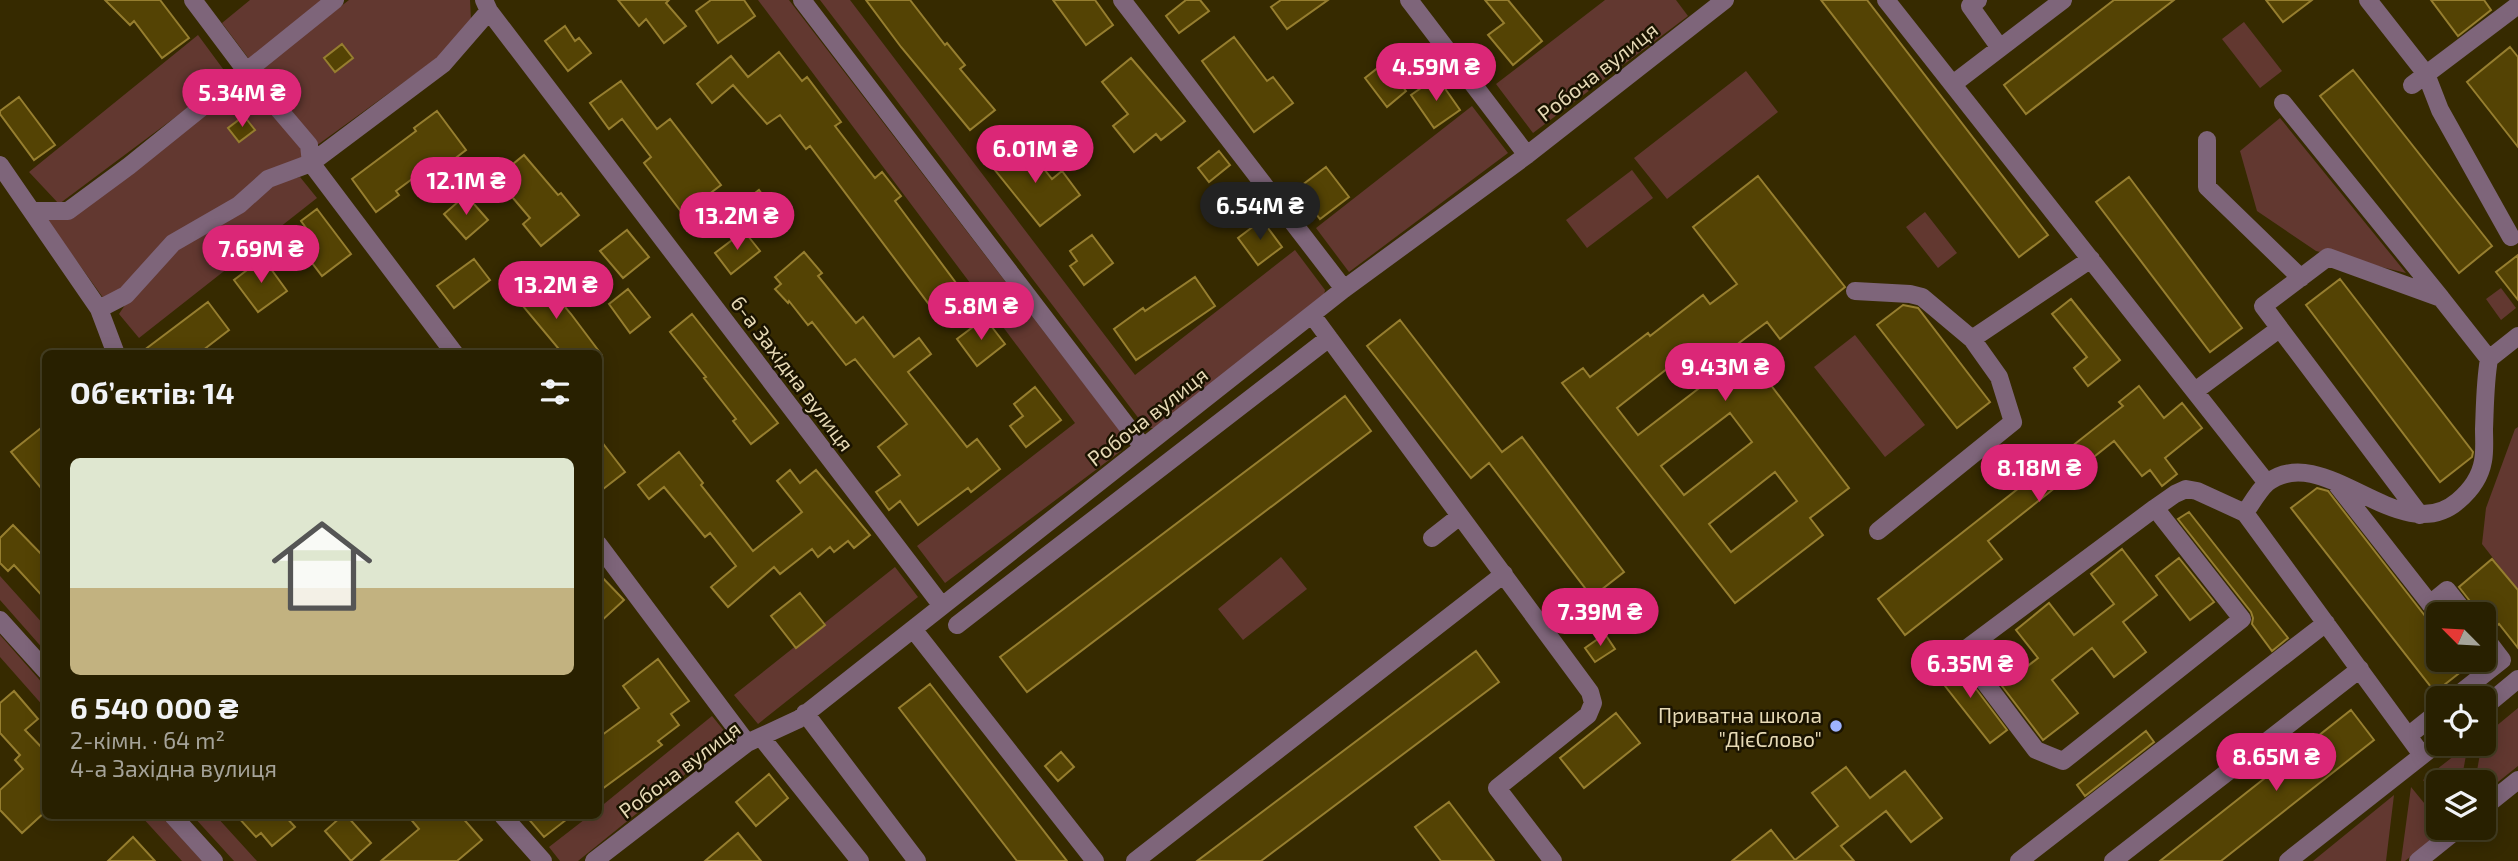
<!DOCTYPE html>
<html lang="uk">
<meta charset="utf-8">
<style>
body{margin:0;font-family:"Exo 2",sans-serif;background:#30280a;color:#f1f3f6;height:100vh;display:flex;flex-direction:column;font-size:26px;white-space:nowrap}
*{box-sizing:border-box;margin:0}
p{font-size:23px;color:#a5a399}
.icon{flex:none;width:38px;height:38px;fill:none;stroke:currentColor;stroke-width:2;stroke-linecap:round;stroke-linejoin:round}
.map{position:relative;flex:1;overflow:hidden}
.panel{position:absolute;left:42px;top:350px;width:560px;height:469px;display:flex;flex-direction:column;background:#282000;border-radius:10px;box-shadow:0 4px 18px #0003,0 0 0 2px #443e22}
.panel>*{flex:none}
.needle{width:46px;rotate:294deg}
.tools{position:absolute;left:2426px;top:602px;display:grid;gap:14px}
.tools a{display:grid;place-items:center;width:70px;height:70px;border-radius:10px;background:#282000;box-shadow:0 4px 18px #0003,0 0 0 2px #443e22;font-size:35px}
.price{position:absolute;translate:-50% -60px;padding:0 16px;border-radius:24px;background:#db2777;color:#fff;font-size:23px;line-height:46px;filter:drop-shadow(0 2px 4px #0008)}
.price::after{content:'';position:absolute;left:50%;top:42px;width:21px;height:16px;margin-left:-10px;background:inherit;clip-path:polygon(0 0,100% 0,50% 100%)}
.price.current{background:#222;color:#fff}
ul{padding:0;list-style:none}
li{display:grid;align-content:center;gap:14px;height:371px;padding:0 28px}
li span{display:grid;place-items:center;height:217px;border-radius:10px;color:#555}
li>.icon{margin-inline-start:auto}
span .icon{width:126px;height:126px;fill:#fffc;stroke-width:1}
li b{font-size:30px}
h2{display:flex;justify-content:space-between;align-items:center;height:84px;padding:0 28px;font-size:30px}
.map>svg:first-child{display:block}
</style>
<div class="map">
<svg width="2518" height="861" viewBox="0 0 2518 861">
<rect width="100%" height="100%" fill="#362a00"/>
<path fill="#623830" d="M 250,0 L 323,0 L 249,59 L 222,23 Z
M 349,0 L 470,0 L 471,20 L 440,56 L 316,146 L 258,71 Z
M 758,0 L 789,0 L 1124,436 L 1121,451 L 945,583 L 917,546 L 1075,423 Z
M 820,0 L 850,0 L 1135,375 L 1295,250 L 1325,290 L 1323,300 L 1158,428 L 1146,428 Z
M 1605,0 L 1676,0 L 1688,16 L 1533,133 L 1496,84 Z
M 2244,22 L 2282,71 L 2260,88 L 2222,39 Z
M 198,35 L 229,77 L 59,204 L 29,172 Z
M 1746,71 L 1778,112 L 1667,199 L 1634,158 Z
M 246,80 L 300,146 L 303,159 L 123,289 L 104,299 L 45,217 Z
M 1472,106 L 1508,153 L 1349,272 L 1316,228 Z
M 2280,118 L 2406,273 L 2316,251 L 2257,211 L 2240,151 Z
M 1632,170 L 1653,198 L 1587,248 L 1566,220 Z
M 300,177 L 317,198 L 139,338 L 119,314 L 127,302 L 178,246 L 273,184 Z
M 1925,212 L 1957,253 L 1938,268 L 1906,227 Z
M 2501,288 L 2516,308 L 2501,320 L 2486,299 Z
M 1855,335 L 1925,425 L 1885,457 L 1814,367 Z
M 2518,427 L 2518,590 L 2482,544 L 2486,508 L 2515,429 Z
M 1281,557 L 1307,589 L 1243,640 L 1218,609 Z
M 895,567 L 918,597 L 758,724 L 734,695 Z
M 0,576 L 45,626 L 45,651 L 0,600 Z
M 0,635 L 45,686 L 45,708 L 0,657 Z
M 2518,708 L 2518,766 L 2483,794 L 2483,782 L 2475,782 L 2483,737 Z
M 712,716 L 730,738 L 578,861 L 560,861 L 549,847 L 589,816 L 598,816 L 599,808 Z
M 2468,745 L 2461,782 L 2438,782 L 2438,799 L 2423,780 Z
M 2411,787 L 2438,820 L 2438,828 L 2445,829 L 2405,861 L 2401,861 Z
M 2394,795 L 2386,861 L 2313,861 Z
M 141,816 L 161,816 L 202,861 L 182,861 Z
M 193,816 L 216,816 L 257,861 L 234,861 Z"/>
<path fill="#544304" stroke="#967e2f" stroke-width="2" fill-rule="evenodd" d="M 105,0 L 160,0 L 189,38 L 162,58 L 134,21 L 130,25 Z
M 618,0 L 669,0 L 666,3 L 686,26 L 664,43 L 646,19 L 639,26 Z
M 711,0 L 744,0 L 755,16 L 718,43 L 696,11 Z
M 866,0 L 910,0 L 945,45 L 947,43 L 965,65 L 960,69 L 995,110 L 970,130 L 901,47 Z
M 1053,0 L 1095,0 L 1113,25 L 1086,45 Z
M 1186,0 L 1200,0 L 1209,11 L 1179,33 L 1166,16 Z
M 1281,0 L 1328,0 L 1287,29 L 1271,7 Z
M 1485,0 L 1508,0 L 1542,41 L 1513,65 L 1488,35 L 1504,23 Z
M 1821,0 L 1867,0 L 2048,235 L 2019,257 Z
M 2114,0 L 2174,0 L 2026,114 L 2004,85 Z
M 2266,0 L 2312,0 L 2283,22 Z
M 2431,0 L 2484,0 L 2491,10 L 2458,36 Z
M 565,26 L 575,41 L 579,38 L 591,53 L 568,71 L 545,41 Z
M 1234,37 L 1267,81 L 1273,77 L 1293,103 L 1254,132 L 1202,61 Z
M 342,44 L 353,58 L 335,72 L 324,58 Z
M 2510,47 L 2518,57 L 2518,147 L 2467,82 Z
M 779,52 L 802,81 L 807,77 L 841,122 L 835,126 L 875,178 L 882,172 L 901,196 L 895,201 L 962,291 L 934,311 L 810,146 L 806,149 L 780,115 L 767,124 L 733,85 L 712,103 L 697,84 L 731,56 L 748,77 Z
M 1131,58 L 1185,121 L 1161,140 L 1156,134 L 1134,152 L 1113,126 L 1128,114 L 1102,82 Z
M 1384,63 L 1406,91 L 1387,107 L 1365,78 Z
M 2353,70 L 2492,246 L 2459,273 L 2320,96 Z
M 1437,77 L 1460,110 L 1434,128 L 1411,95 Z
M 621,81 L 657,129 L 670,119 L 721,185 L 683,214 L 644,163 L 651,157 L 622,119 L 609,129 L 590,103 Z
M 19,97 L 55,145 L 34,160 L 0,114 L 0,111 Z
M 437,111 L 466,150 L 436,173 L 431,165 L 396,191 L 399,195 L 376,212 L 352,179 L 416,131 L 414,128 Z
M 244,116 L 255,130 L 239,142 L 228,128 Z
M 1014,146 L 1022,156 L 1029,150 L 1052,179 L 1062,171 L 1080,195 L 1040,226 L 990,164 Z
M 1219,151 L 1230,165 L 1209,182 L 1198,168 Z
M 524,155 L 558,195 L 561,193 L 579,215 L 541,246 L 523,224 L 530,218 L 496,178 Z
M 1326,167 L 1349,197 L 1320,219 L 1297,189 Z
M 1758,176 L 1845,287 L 1780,339 L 1767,322 L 1739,343 L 1849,488 L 1810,518 L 1823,535 L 1735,603 L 1562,383 L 1583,368 L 1590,377 L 1648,333 L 1650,336 L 1703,295 L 1710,304 L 1737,284 L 1693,227 ZM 1686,354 L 1707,382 L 1638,435 L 1617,408 ZM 1730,413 L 1752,442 L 1684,495 L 1661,466 ZM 1775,472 L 1797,501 L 1731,552 L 1709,524 Z
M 2129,177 L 2242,328 L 2210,352 L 2096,202 Z
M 759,190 L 771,206 L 749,222 L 737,207 Z
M 466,195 L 488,220 L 466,239 L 444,214 Z
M 317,209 L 351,254 L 322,276 L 296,242 L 309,232 L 301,221 Z
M 1262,220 L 1282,247 L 1258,265 L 1238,238 Z
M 627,230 L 649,257 L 623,278 L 600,251 Z
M 744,231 L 760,251 L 731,274 L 715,253 Z
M 1092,235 L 1113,263 L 1084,285 L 1070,266 L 1077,261 L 1070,251 Z
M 804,252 L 822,273 L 818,276 L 856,323 L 863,317 L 894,357 L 919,338 L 931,354 L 908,372 L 967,447 L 977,439 L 1000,469 L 971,492 L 968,488 L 918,525 L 900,501 L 889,510 L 876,492 L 900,475 L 878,447 L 907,424 L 855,359 L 846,365 L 812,322 L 808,325 L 789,301 L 788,303 L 775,289 L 781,284 L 775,277 Z
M 2518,255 L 2518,300 L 2496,272 Z
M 263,258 L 287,291 L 258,312 L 234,280 Z
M 474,259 L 490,280 L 454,308 L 437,286 Z
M 1195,277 L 1215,306 L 1136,360 L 1114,329 L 1143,308 L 1145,311 Z
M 542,279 L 571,314 L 601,354 L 563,354 L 517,299 Z
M 2340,279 L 2473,452 L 2472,457 L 2440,482 L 2306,305 Z
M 628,289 L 650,317 L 630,333 L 609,304 Z
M 2071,299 L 2120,360 L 2088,386 L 2074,368 L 2087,357 L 2052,314 Z
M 208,302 L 229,330 L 198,354 L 139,354 Z
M 1903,305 L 1918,308 L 1990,402 L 1957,428 L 1877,325 Z
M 692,314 L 778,423 L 751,444 L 733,421 L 736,419 L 704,378 L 706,377 L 670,332 Z
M 985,318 L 1005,344 L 977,366 L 957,339 Z
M 1400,320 L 1502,452 L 1522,437 L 1624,572 L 1592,597 L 1489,463 L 1471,478 L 1367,346 Z
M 2139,386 L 2164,418 L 2182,403 L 2202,428 L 2165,458 L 2177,474 L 2162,486 L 2150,470 L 2142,476 L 2114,441 L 1988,541 L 2002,559 L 1905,635 L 1878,599 L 2123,406 L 2119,402 Z
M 1035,387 L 1061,420 L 1026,447 L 1010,426 L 1023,416 L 1014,404 Z
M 1345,396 L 1371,431 L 1027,692 L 1000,657 Z
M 46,424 L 46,494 L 11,452 Z
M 598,437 L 625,472 L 598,493 Z
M 679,452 L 703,483 L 701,485 L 753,551 L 802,512 L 777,481 L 790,470 L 800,483 L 816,470 L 870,535 L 854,548 L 848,541 L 834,552 L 830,547 L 818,557 L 812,549 L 780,574 L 774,567 L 728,607 L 711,587 L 736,566 L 710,533 L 705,537 L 664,487 L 649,499 L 638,485 Z
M 2317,488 L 2328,491 L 2429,621 L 2438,626 L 2438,660 L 2476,660 L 2435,692 L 2291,508 Z
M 2189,512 L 2288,638 L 2272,651 L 2252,624 L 2253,618 L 2251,612 L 2178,519 Z
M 13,525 L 46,559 L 46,600 L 14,565 L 8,571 L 0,563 L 0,538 Z
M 2122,549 L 2157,595 L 2123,622 L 2146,652 L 2114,677 L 2092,648 L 2052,680 L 2078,713 L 2043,740 L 2002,686 L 2038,658 L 2016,630 L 2049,603 L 2074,635 L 2114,604 L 2091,574 Z
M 2179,558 L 2214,602 L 2190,620 L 2156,576 Z
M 2492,559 L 2518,590 L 2518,648 L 2499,624 L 2493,629 L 2490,627 L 2483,618 L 2483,614 L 2480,614 L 2459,587 Z
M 598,573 L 624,600 L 598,624 Z
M 800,593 L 825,625 L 796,648 L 771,616 Z
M 1605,634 L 1615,649 L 1595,662 L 1585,648 Z
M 1476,651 L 1499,682 L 1261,861 L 1197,861 Z
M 1952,657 L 2007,730 L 1990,743 L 1934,672 Z
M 658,659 L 689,701 L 671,714 L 679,725 L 658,741 L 662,745 L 598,792 L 598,738 L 639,708 L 623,686 Z
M 930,684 L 1067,861 L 1017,861 L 899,708 Z
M 14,691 L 38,719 L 25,730 L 46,752 L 46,811 L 22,833 L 0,810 L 0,790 L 23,769 L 15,760 L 20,755 L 0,733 L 0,703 Z
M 2351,710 L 2374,740 L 2221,861 L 2160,861 Z
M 1616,713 L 1640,743 L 1584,788 L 1560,758 Z
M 2146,731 L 2154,742 L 2085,796 L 2077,785 Z
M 1061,752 L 1074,767 L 1058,781 L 1045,766 Z
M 1846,767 L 1870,798 L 1905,771 L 1942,818 L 1911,842 L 1886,811 L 1841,846 L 1854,861 L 1732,861 L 1771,830 L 1795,860 L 1838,826 L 1812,793 Z
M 769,774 L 788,798 L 756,826 L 736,802 Z
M 1449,802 L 1494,861 L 1441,861 L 1415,827 Z
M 237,816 L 285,816 L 295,827 L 272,846 L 261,833 L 256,837 Z
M 342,816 L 347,816 L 371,843 L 351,861 L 325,831 Z
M 408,816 L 461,816 L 482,840 L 457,861 L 381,861 L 419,829 Z
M 526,816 L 571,816 L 544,837 Z
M 738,833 L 761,861 L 705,861 Z
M 133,837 L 155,861 L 108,861 Z"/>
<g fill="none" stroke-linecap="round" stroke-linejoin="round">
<path stroke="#7e657a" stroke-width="18" d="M 193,0 L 247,72 L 309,145 L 311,163 L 455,354
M 484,0 L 489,11 L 942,606
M 802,0 L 1143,447
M 1122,0 L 1344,289
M 1409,0 L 1527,155
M 1886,0 L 2267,483
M 1978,0 L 1970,6 L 2000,48
M 2368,0 L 2426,74 L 2440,110 L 2511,237
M 1953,84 L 2063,0
M 2412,85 L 2518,5
M 2283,103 L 2441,298
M 2207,140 L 2207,187 L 2301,278
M 0,165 L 99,309 L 116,354
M 32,211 L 68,211 L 129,166 L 335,0
M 1855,291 L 1910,294 L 1922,297 L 1972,339 L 1999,377 L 2013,422 L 1878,531
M 99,309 L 126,295 L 173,243 L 239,205 L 268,179 L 311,163 L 443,64 L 489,11
M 1312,315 L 1590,692 L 1593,703 L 1588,715 L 1497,788 L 1553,861
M 1972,339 L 2091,259
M 2195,391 L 2279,329
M 2337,485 L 2438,614
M 2155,508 L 2242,619 L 2063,761 L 2036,750 L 1962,652 L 2155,508 L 2175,494 L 2186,489 L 2197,491 L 2245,513 L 2422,755
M 2245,513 C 2251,504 2259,490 2267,483 C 2324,439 2400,551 2458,501 C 2471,490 2480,478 2483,461 C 2485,451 2484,439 2484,429 C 2485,405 2485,382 2489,359 L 2518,336
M 2420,515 L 2263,306 L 2328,257 L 2441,298 L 2489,359
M 1432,538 L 1460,516
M 598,544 L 747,743
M 2430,604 L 2447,590 L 2466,614
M 0,620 L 46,671
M 957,625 L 1329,338
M 913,629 L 1095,861
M 2454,698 L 2502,660 L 2483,635
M 2483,708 L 2518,679
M 805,713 L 917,861
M 2408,736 L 2438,712
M 761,737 L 860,861
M 2483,808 L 2518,780
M 173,816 L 214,861
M 503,816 L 543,861
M 594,861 L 747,743 L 799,719 L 1344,289 L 1527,155 L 1725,0
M 1135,861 L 1504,574
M 2019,861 L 2326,623
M 2113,861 L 2360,669
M 2288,861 L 2438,743
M 2418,861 L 2459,828"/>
</g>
<circle fill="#9eb3fd" stroke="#1a1300" stroke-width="2.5" cx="1836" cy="726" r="7"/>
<g text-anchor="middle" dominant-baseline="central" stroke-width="5" stroke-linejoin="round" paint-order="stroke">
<g font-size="21" fill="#e6d9b5" stroke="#1a1300">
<text transform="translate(1597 71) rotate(-38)">Робоча вулиця</text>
<text transform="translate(793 373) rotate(53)">6-а Західна вулиця</text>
<text transform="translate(1147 416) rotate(-38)">Робоча вулиця</text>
<text transform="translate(679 769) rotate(-37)">Робоча вулиця</text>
</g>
<g font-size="21" fill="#e6d9b5" stroke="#1a1300" text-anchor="end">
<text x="1822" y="714">Приватна школа<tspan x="1822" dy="24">"ДієСлово"</tspan></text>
</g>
</g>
</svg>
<div class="tools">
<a><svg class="needle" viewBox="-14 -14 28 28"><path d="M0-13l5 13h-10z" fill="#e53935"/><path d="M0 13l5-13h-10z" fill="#a5a399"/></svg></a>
<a><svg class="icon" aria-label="locate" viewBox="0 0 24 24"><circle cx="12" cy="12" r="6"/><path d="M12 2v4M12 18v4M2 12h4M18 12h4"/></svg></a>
<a><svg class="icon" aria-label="layers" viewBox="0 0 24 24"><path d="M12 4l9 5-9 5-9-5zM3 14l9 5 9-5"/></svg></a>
</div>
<b class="price" style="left:1436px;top:103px">4.59M ₴</b>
<b class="price" style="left:242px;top:129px">5.34M ₴</b>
<b class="price" style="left:1035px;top:185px">6.01M ₴</b>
<b class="price" style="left:466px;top:217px">12.1M ₴</b>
<b class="price current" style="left:1260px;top:242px">6.54M ₴</b>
<b class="price" style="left:737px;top:252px">13.2M ₴</b>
<b class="price" style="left:261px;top:285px">7.69M ₴</b>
<b class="price" style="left:556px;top:321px">13.2M ₴</b>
<b class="price" style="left:981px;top:342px">5.8M ₴</b>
<b class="price" style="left:1725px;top:403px">9.43M ₴</b>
<b class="price" style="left:2039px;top:504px">8.18M ₴</b>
<b class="price" style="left:1600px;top:648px">7.39M ₴</b>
<b class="price" style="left:1970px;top:700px">6.35M ₴</b>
<b class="price" style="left:2276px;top:793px">8.65M ₴</b>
<section class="panel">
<h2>Об’єктів: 14<svg class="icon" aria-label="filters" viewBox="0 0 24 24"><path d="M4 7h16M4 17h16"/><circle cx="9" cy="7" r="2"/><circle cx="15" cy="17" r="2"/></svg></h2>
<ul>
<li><span style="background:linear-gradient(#dfe7d0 60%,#c2b280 0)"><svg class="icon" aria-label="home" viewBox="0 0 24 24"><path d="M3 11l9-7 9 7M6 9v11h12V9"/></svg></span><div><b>6 540 000 ₴</b><p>2-кімн. · 64 m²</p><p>4-а Західна вулиця</p></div></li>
</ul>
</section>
</div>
